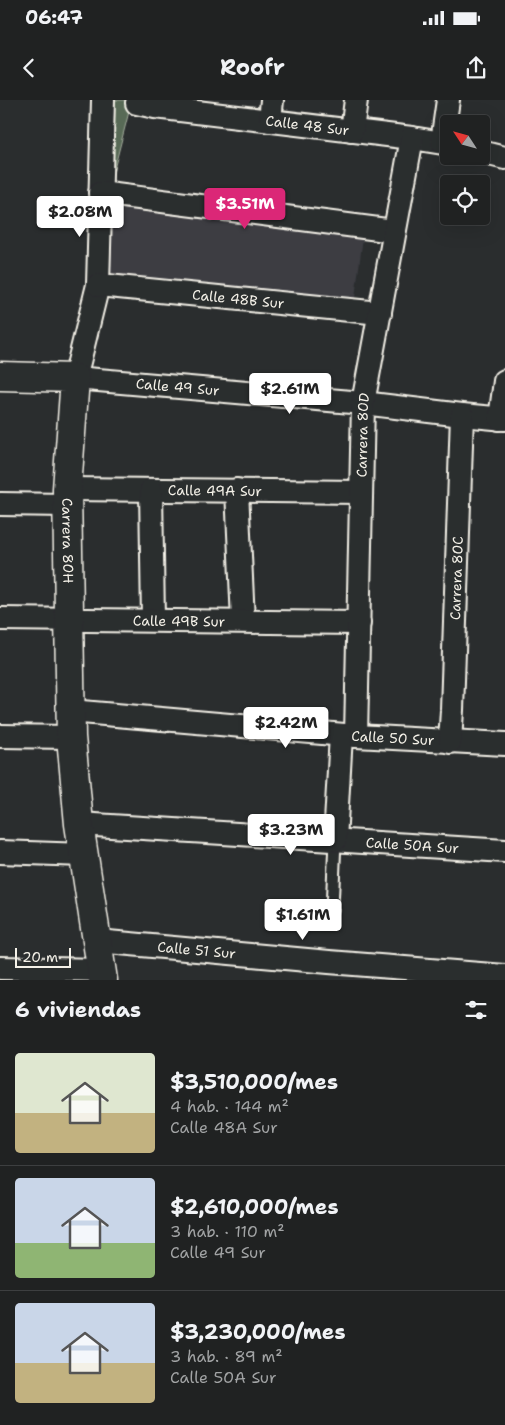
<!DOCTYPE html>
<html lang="es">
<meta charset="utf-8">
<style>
body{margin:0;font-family:"Shantell Sans",sans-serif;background:#282a2a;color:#f1f3f6;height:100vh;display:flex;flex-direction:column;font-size:19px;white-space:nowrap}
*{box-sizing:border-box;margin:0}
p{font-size:16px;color:#a2a4a5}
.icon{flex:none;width:28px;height:28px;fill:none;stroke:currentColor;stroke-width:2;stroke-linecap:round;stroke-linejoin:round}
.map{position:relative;height:880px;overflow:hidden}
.details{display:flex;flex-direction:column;background:#202222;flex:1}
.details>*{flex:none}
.needle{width:32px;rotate:306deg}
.fabs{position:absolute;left:440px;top:15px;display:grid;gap:10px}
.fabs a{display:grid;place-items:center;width:50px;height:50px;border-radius:5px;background:#202222;box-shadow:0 5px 20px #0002,0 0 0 1px #3d3f40;font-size:25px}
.scale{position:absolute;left:15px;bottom:12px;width:56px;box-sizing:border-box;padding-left:5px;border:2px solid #f4f1e8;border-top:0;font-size:14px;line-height:18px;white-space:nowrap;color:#f4f1e8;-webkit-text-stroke:4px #2a2d2e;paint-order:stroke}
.price{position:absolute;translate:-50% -42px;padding:0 11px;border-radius:5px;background:#fff;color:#222;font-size:16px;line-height:32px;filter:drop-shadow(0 1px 2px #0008)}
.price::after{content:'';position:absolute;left:50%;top:30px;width:15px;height:11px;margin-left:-8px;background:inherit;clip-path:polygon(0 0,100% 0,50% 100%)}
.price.selected{background:#db2777;color:#fff}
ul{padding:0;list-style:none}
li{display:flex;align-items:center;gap:15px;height:125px;padding:0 15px}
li+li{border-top:1px solid #3d3f40}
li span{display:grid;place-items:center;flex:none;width:140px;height:100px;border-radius:5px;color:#555}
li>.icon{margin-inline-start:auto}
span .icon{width:60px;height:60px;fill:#fffc;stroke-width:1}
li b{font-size:21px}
h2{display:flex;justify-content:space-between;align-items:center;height:60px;padding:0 15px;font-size:21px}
.status{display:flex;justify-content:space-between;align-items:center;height:35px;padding:0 25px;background:#202222;direction:ltr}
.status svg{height:14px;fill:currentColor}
header{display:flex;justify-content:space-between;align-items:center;height:65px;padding:0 15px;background:#202222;font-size:22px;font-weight:700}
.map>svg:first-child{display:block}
</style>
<div class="status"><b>06:47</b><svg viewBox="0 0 49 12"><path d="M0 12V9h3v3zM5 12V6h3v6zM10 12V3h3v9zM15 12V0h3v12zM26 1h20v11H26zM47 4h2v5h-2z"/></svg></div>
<header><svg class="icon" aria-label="back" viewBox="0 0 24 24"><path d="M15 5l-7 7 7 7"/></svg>Roofr<svg class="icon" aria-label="share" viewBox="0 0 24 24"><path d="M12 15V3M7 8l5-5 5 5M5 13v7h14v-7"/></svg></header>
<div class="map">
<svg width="505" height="880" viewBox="0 0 505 880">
<rect width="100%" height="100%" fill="#2a2d2e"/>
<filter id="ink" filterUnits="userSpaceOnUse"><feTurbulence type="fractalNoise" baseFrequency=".02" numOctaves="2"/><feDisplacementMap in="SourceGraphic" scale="10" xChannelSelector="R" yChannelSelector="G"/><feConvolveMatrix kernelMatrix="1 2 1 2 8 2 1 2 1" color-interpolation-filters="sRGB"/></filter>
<g filter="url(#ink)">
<path fill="#3c3d43" d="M 115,107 L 363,137 L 354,205 L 106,175 Z"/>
<path fill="#586b56" stroke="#a6ae9f" d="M 114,0 L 132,0 L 112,77 Z"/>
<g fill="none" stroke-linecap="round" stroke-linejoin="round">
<defs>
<path id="lane" d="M 332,810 L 335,740"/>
<g id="street">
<path id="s1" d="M 103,0 L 98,185 L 75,278 L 363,303 L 462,315 L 505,319"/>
<path id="s2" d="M 137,3 L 155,7 L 412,38 L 449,44"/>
<path d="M 270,21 L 272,0"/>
<path d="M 352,31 L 356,0"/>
<path d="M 442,42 L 448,0"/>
<path d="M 481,52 L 505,58"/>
<path d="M 100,93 L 394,131"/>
<path id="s3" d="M 98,185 L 380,213"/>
<path d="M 500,319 L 505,281"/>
<path id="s4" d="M 67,389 L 361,392"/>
<path d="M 151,390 L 153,520"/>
<path d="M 237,390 L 243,521"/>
<path d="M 0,404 L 67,405"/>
<path id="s5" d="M 0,519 L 359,523"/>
<path id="s6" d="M 70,611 L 356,636 L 505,644"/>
<path d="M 0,636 L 71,637"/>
<path id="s7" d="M 356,636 L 363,303 L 412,38"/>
<path id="s8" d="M 450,642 L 452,610 L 462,315"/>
<path id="s9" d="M 79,724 L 505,751"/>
<path d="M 335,740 L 341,635"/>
<path d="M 0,752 L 84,755"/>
<path id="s10" d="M 97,841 L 329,862 L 505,876"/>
<path d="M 0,868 L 102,870"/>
</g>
<g id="secondary">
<path id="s11" d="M 0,276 L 75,278 L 67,389 L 71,637 L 79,724 L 103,880"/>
</g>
</defs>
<use href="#lane" stroke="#f4f1e8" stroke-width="15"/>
<use href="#street" stroke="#f4f1e8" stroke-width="26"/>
<use href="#secondary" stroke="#f4f1e8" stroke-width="31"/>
<use href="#lane" stroke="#2a2d2e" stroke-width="11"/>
<use href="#street" stroke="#2a2d2e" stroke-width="22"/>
<use href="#secondary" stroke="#2a2d2e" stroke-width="28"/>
</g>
</g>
<g text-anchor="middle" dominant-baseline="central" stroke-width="4" stroke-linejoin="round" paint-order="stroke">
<g font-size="14" fill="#f4f1e8" stroke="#2a2d2e">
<text stroke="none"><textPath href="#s2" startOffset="172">Calle 48 Sur</textPath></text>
<text stroke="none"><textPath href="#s3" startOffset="141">Calle 48B Sur</textPath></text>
<text stroke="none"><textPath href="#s1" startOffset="384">Calle 49 Sur</textPath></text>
<text stroke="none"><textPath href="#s7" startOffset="301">Carrera 80D</textPath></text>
<text stroke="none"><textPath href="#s4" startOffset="148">Calle 49A Sur</textPath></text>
<text stroke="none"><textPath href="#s11" startOffset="238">Carrera 80H</textPath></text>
<text stroke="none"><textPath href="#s8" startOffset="164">Carrera 80C</textPath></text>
<text stroke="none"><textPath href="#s5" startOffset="179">Calle 49B Sur</textPath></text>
<text stroke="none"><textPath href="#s6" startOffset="324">Calle 50 Sur</textPath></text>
<text stroke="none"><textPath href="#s9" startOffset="334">Calle 50A Sur</textPath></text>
<text stroke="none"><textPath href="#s10" startOffset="100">Calle 51 Sur</textPath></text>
</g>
</g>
</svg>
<div class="fabs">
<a><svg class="needle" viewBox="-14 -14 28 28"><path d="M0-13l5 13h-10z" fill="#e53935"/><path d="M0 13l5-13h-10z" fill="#a2a4a5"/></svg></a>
<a><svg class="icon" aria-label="locate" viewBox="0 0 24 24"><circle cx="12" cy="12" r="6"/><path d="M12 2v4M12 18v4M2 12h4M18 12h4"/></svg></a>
</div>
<div class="scale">20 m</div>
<b class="price selected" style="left:245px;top:130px">$3.51M</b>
<b class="price" style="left:80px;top:138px">$2.08M</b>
<b class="price" style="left:290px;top:315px">$2.61M</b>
<b class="price" style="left:286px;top:649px">$2.42M</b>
<b class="price" style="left:291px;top:756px">$3.23M</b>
<b class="price" style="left:303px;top:841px">$1.61M</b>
</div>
<section class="details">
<h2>6 viviendas<svg class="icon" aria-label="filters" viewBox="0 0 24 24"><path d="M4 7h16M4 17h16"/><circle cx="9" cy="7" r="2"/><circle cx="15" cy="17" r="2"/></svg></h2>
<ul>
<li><span style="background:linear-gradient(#dfe7d0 60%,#c2b280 0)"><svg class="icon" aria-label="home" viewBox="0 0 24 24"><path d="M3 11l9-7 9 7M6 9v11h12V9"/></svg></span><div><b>$3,510,000/mes</b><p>4 hab. · 144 m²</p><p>Calle 48A Sur</p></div></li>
<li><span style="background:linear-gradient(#c9d6e8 65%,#8fb573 0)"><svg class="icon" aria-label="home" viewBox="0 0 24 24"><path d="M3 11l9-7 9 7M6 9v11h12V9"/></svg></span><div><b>$2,610,000/mes</b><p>3 hab. · 110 m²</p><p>Calle 49 Sur</p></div></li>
<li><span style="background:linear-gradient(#c9d6e8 60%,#c2b280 0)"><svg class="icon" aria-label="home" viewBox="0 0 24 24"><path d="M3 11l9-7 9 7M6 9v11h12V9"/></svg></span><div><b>$3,230,000/mes</b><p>3 hab. · 89 m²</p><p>Calle 50A Sur</p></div></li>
</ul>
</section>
